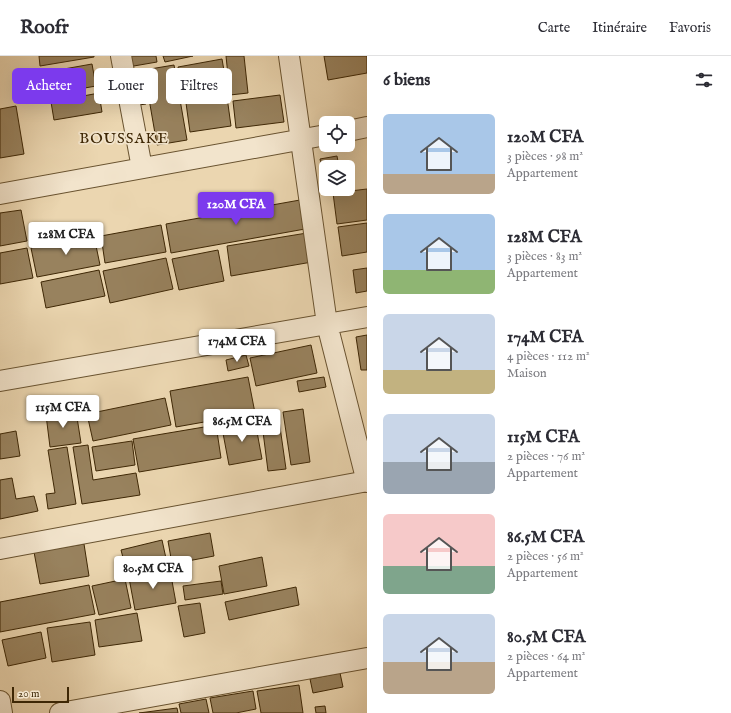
<!DOCTYPE html>
<html lang="fr">
<meta charset="utf-8">
<style>
body{margin:0;font-family:"IM FELL English",serif;background:#f7f7f7;color:#2b2b33;height:100vh;display:flex;flex-direction:column;font-size:15px;white-space:nowrap}
*{box-sizing:border-box;margin:0}
p{font-size:13px;color:#7c7c81}
.icon{flex:none;width:22px;height:22px;fill:none;stroke:currentColor;stroke-width:2;stroke-linecap:round;stroke-linejoin:round}
.map{position:relative;flex:1;overflow:hidden}
.side{display:flex;flex-direction:column;background:#fff;width:364px}
.side>*{flex:none}
.banner{position:absolute;left:12px;top:12px;width:295px;height:36px;display:flex;gap:8px}
.controls{position:absolute;left:319px;top:60px;display:grid;gap:8px}
.controls a{display:grid;place-items:center;width:36px;height:36px;border-radius:6px;background:#fff;box-shadow:0 4px 16px #0002;font-size:20px}
.scale{position:absolute;left:12px;bottom:10px;width:57px;box-sizing:border-box;padding-left:4px;border:2px solid #3e2705;border-top:0;font-size:11px;line-height:14px;white-space:nowrap;color:#3e2705;-webkit-text-stroke:3px #f2e4cc;paint-order:stroke}
.price{position:absolute;translate:-50% -34px;padding:0 9px;border-radius:4px;background:#fff;color:#222;font-size:13px;line-height:26px;filter:drop-shadow(0 1px 2px #0008)}
.price::after{content:'';position:absolute;left:50%;top:24px;width:12px;height:9px;margin-left:-6px;background:inherit;clip-path:polygon(0 0,100% 0,50% 100%)}
.price.on{background:#7c3aed;color:#fff}
ul{padding:0;list-style:none}
li{display:flex;align-items:center;gap:12px;height:100px;padding:0 16px}
li span{display:grid;place-items:center;flex:none;width:112px;height:80px;border-radius:6px;color:#555}
li>.icon{margin-inline-start:auto}
span .icon{width:48px;height:48px;fill:#fffc;stroke-width:1}
li b{font-size:17px}
h2{display:flex;justify-content:space-between;align-items:center;height:48px;padding:0 16px;font-size:17px}
.tag{padding:0 14px;border-radius:6px;background:#fff;box-shadow:0 4px 16px #0002;font-size:14px;line-height:36px}
.tag.on{background:#7c3aed;color:#fff}
header{display:flex;align-items:center;gap:24px;box-sizing:border-box;height:56px;padding:0 20px;background:#fff;border-bottom:1px solid #e1e1e2}
header strong{font-size:19px}
nav{display:flex;gap:22px;margin-inline-start:auto;font-size:14px}
main{display:flex;flex:1;min-height:0}
.map>svg:first-child{display:block}
</style>
<header>
<strong>Roofr</strong>
<nav><a>Carte</a><a>Itinéraire</a><a>Favoris</a></nav>
</header>
<main>
<div class="map">
<svg width="367" height="657" viewBox="0 0 367 657">
<rect width="100%" height="100%" fill="#ebd6b0"/>
<filter id="stains"><feTurbulence type="fractalNoise" baseFrequency=".005" numOctaves="4"/><feColorMatrix values="0 0 0 0 .2 0 0 0 0 .09 0 0 0 0 .02 0 0 0 .5 -.17"/></filter>
<radialGradient id="worn" r=".72"><stop offset=".6" stop-color="#630" stop-opacity="0"/><stop offset="1" stop-color="#630" stop-opacity=".3"/></radialGradient>
<path fill="#98825e" stroke="#3e2705" d="M 39,0 L 94,0 L 94,1 L 40,10 Z
M 127,0 L 156,0 L 157,6 L 128,11 Z
M 163,0 L 193,0 L 165,6 Z
M 226,0 L 244,0 L 248,37 L 230,39 Z
M 324,0 L 367,0 L 367,17 L 328,24 Z
M 222,3 L 227,32 L 183,40 L 178,11 Z
M 92,8 L 96,30 L 51,38 L 47,16 Z
M 174,9 L 187,84 L 157,89 L 144,14 Z
M 140,15 L 146,48 L 132,50 L 127,17 Z
M 99,37 L 102,56 L 54,64 L 51,46 Z
M 280,39 L 284,66 L 236,72 L 233,45 Z
M 227,41 L 231,70 L 190,76 L 186,47 Z
M 16,50 L 24,98 L 0,102 L 0,53 Z
M 337,100 L 339,111 L 326,111 L 326,131 L 320,103 Z
M 367,133 L 367,164 L 337,168 L 333,137 Z
M 300,144 L 305,173 L 171,197 L 166,168 Z
M 21,154 L 27,185 L 0,190 L 0,157 Z
M 367,167 L 367,196 L 342,200 L 338,171 Z
M 161,169 L 166,196 L 105,207 L 101,180 Z
M 307,177 L 312,206 L 231,220 L 227,190 Z
M 94,180 L 100,209 L 37,221 L 31,192 Z
M 27,192 L 33,222 L 0,228 L 0,197 Z
M 218,194 L 224,225 L 179,234 L 172,203 Z
M 166,202 L 173,233 L 110,247 L 103,215 Z
M 367,212 L 367,235 L 356,237 L 353,214 Z
M 99,214 L 105,240 L 46,252 L 41,226 Z
M 367,279 L 367,314 L 361,314 L 356,281 Z
M 311,289 L 317,317 L 256,330 L 250,302 Z
M 246,299 L 249,310 L 228,315 L 226,304 Z
M 248,321 L 255,357 L 176,371 L 170,335 Z
M 324,321 L 326,331 L 299,336 L 297,325 Z
M 165,342 L 171,369 L 93,385 L 87,358 Z
M 303,353 L 310,406 L 291,409 L 283,356 Z
M 76,355 L 81,387 L 50,391 L 46,359 Z
M 278,357 L 286,413 L 268,415 L 261,360 Z
M 255,365 L 262,403 L 229,409 L 222,372 Z
M 216,369 L 221,402 L 139,416 L 133,383 Z
M 16,375 L 20,400 L 0,403 L 0,378 Z
M 132,385 L 135,409 L 96,415 L 92,391 Z
M 88,389 L 93,424 L 136,417 L 140,439 L 82,448 L 73,391 Z
M 67,391 L 76,448 L 48,453 L 46,438 L 55,437 L 48,394 Z
M 12,422 L 16,443 L 34,440 L 38,455 L 0,463 L 0,424 Z
M 210,477 L 214,500 L 172,508 L 168,485 Z
M 162,484 L 167,507 L 127,517 L 121,494 Z
M 84,488 L 89,520 L 40,528 L 34,496 Z
M 262,501 L 267,530 L 224,538 L 219,510 Z
M 170,514 L 176,547 L 135,554 L 129,522 Z
M 125,523 L 131,552 L 99,559 L 92,530 Z
M 221,525 L 223,538 L 185,544 L 183,530 Z
M 89,529 L 95,558 L 0,576 L 0,546 Z
M 296,531 L 299,549 L 229,564 L 225,546 Z
M 200,547 L 205,577 L 184,581 L 178,550 Z
M 137,557 L 142,585 L 99,591 L 95,564 Z
M 90,566 L 95,599 L 52,606 L 47,572 Z
M 41,576 L 46,602 L 8,610 L 2,584 Z
M 340,617 L 343,631 L 313,637 L 310,623 Z
M 299,629 L 303,657 L 261,657 L 257,635 Z
M 253,635 L 256,653 L 236,657 L 213,657 L 210,642 Z
M 206,643 L 209,657 L 181,657 L 179,648 Z
M 325,650 L 326,657 L 316,657 L 315,651 Z
M 177,652 L 178,657 L 139,657 Z"/>
<g fill="none" stroke-linecap="round" stroke-linejoin="round">
<defs>
<path id="minor" d="M 121,0 L 142,112
M 289,0 L 327,268 L 367,426
M 348,75 L 367,71
M 0,138 L 326,79
M 0,325 L 367,261
M 0,493 L 367,425
M 0,645 L 2,657
M 60,657 L 367,602"/>
</defs>
<use href="#minor" stroke="#695330" stroke-width="22"/>
<use href="#minor" stroke="#f2e4cc" stroke-width="20"/>
</g>
<g text-anchor="middle" dominant-baseline="central" stroke-width="3.5" stroke-linejoin="round" paint-order="stroke">
<g font-size="15" letter-spacing="1" fill="#3e2705" stroke="#f2e4cc">
<text x="124" y="82">BOUSSAKE</text>
</g>
</g>
<rect width="100%" height="100%" filter="url(#stains)"/>
<rect width="100%" height="100%" fill="url(#worn)"/>
</svg>
<div class="controls">
<a><svg class="icon" aria-label="locate" viewBox="0 0 24 24"><circle cx="12" cy="12" r="6"/><path d="M12 2v4M12 18v4M2 12h4M18 12h4"/></svg></a>
<a><svg class="icon" aria-label="layers" viewBox="0 0 24 24"><path d="M12 4l9 5-9 5-9-5zM3 14l9 5 9-5"/></svg></a>
</div>
<div class="scale">20 m</div>
<b class="price on" style="left:236px;top:170px">120M CFA</b>
<b class="price" style="left:66px;top:200px">128M CFA</b>
<b class="price" style="left:237px;top:307px">174M CFA</b>
<b class="price" style="left:63px;top:373px">115M CFA</b>
<b class="price" style="left:242px;top:387px">86.5M CFA</b>
<b class="price" style="left:153px;top:534px">80.5M CFA</b>
<div class="banner">
<a class="tag on">Acheter</a>
<a class="tag">Louer</a>
<a class="tag">Filtres</a>
</div>
</div>
<section class="side">
<h2>6 biens<svg class="icon" aria-label="filters" viewBox="0 0 24 24"><path d="M4 7h16M4 17h16"/><circle cx="9" cy="7" r="2"/><circle cx="15" cy="17" r="2"/></svg></h2>
<ul>
<li><span style="background:linear-gradient(#a9c7e8 75%,#b9a48a 0)"><svg class="icon" aria-label="home" viewBox="0 0 24 24"><path d="M3 11l9-7 9 7M6 9v11h12V9"/></svg></span><div><b>120M CFA</b><p>3 pièces · 98 m²</p><p>Appartement</p></div></li>
<li><span style="background:linear-gradient(#a9c7e8 70%,#8fb573 0)"><svg class="icon" aria-label="home" viewBox="0 0 24 24"><path d="M3 11l9-7 9 7M6 9v11h12V9"/></svg></span><div><b>128M CFA</b><p>3 pièces · 83 m²</p><p>Appartement</p></div></li>
<li><span style="background:linear-gradient(#c9d6e8 70%,#c2b280 0)"><svg class="icon" aria-label="home" viewBox="0 0 24 24"><path d="M3 11l9-7 9 7M6 9v11h12V9"/></svg></span><div><b>174M CFA</b><p>4 pièces · 112 m²</p><p>Maison</p></div></li>
<li><span style="background:linear-gradient(#c9d6e8 60%,#9aa5b1 0)"><svg class="icon" aria-label="home" viewBox="0 0 24 24"><path d="M3 11l9-7 9 7M6 9v11h12V9"/></svg></span><div><b>115M CFA</b><p>2 pièces · 76 m²</p><p>Appartement</p></div></li>
<li><span style="background:linear-gradient(#f6c9c9 65%,#7fa58c 0)"><svg class="icon" aria-label="home" viewBox="0 0 24 24"><path d="M3 11l9-7 9 7M6 9v11h12V9"/></svg></span><div><b>86.5M CFA</b><p>2 pièces · 56 m²</p><p>Appartement</p></div></li>
<li><span style="background:linear-gradient(#c9d6e8 60%,#b9a48a 0)"><svg class="icon" aria-label="home" viewBox="0 0 24 24"><path d="M3 11l9-7 9 7M6 9v11h12V9"/></svg></span><div><b>80.5M CFA</b><p>2 pièces · 64 m²</p><p>Appartement</p></div></li>
</ul>
</section>
</main>
